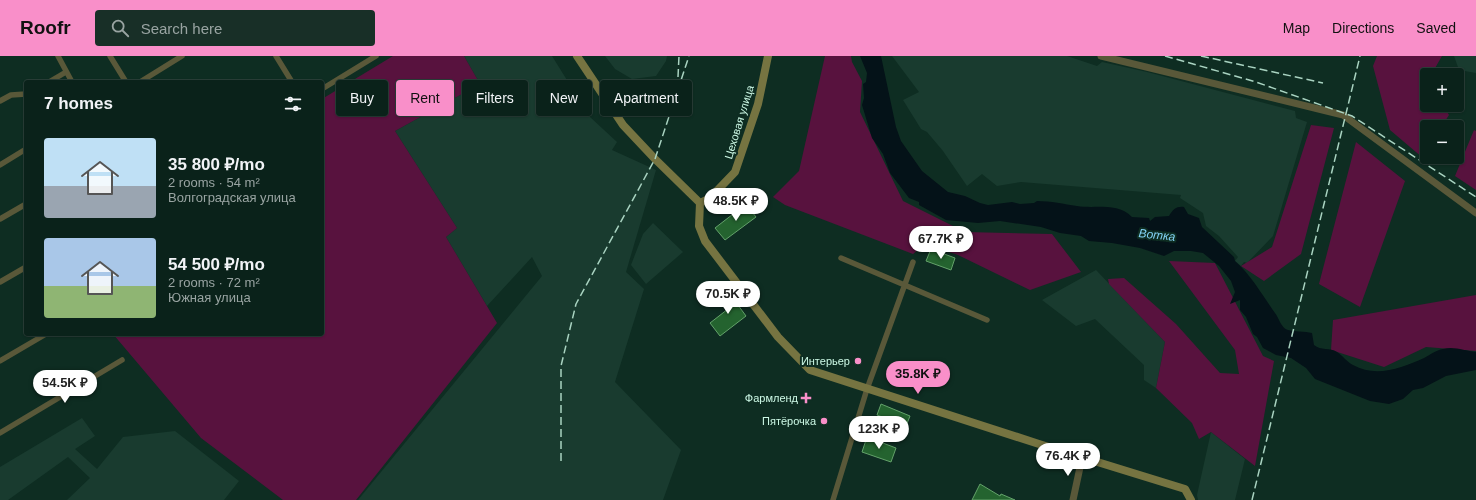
<!DOCTYPE html>
<meta charset="utf-8">
<style>
body{margin:0;font-family:Arial,sans-serif;background:#182f27;color:#f1f3f6;height:100vh;display:flex;flex-direction:column;font-size:15px;white-space:nowrap}
*{box-sizing:border-box;margin:0}
p{font-size:13px;color:#99a4a2}
.icon{flex:none;width:22px;height:22px;fill:none;stroke:currentColor;stroke-width:2;stroke-linecap:round;stroke-linejoin:round}
.map{position:relative;flex:1;overflow:hidden}
.details{position:absolute;left:24px;top:24px;width:300px;height:256px;display:flex;flex-direction:column;background:#0a221a;border-radius:4px;box-shadow:0 1px 3px #0004,0 0 0 1px #2a3f39}
.details>*{flex:none}
.hud{position:absolute;left:336px;top:24px;width:380px;height:36px;display:flex;gap:8px}
.tools{position:absolute;left:1420px;top:12px;display:grid;gap:8px}
.tools a{display:grid;place-items:center;width:44px;height:44px;border-radius:4px;background:#0a221a;box-shadow:0 1px 3px #0004,0 0 0 1px #2a3f39;font-size:20px}
.price{position:absolute;translate:-50% -34px;padding:0 9px;border-radius:14px;background:#fff;color:#222;font-size:13px;line-height:26px;filter:drop-shadow(0 1px 2px #0008)}
.price::after{content:'';position:absolute;left:50%;top:24px;width:12px;height:9px;margin-left:-6px;background:inherit;clip-path:polygon(0 0,100% 0,50% 100%)}
.price.active{background:#f98fc9;color:#111}
ul{padding:0;list-style:none}
li{display:flex;align-items:center;gap:12px;height:100px;padding:0 20px}
li span{display:grid;place-items:center;flex:none;width:112px;height:80px;border-radius:4px;color:#555}
li>.icon{margin-inline-start:auto}
span .icon{width:48px;height:48px;fill:#fffc;stroke-width:1}
li b{font-size:17px}
h2{display:flex;justify-content:space-between;align-items:center;height:48px;padding:0 20px;font-size:17px}
.chip{padding:0 14px;border-radius:4px;background:#0a221a;box-shadow:0 1px 3px #0004,0 0 0 1px #2a3f39;font-size:14px;line-height:36px}
.chip.active{background:#f98fc9;color:#111}
header{display:flex;align-items:center;gap:24px;box-sizing:border-box;height:56px;padding:0 20px;background:#f98fc9;color:#111}
header strong{font-size:19px}
nav{display:flex;gap:22px;margin-inline-start:auto;font-size:14px}
.search{width:280px;height:36px;background:#182f27;display:flex;align-items:center;gap:10px;box-sizing:border-box;padding:0 14px;border-radius:4px;color:#99a4a2;font-size:15px}
.map>svg:first-child{display:block}
</style>
<header>
<strong>Roofr</strong>
<div class="search"><svg class="icon" aria-label="search" viewBox="0 0 24 24"><circle cx="10" cy="10" r="6"/><path d="M15 15l6 6"/></svg>Search here</div>
<nav><a>Map</a><a>Directions</a><a>Saved</a></nav>
</header>
<div class="map">
<svg width="1476" height="444" viewBox="0 0 1476 444">
<rect width="100%" height="100%" fill="#0e2d22"/>
<path fill="#193b2f" d="M 464,0 L 552,0 L 590,61 L 617,86 L 612,94 L 656,114 L 626,216 L 644,233 L 615,326 L 681,394 L 663,444 L 358,444 L 542,220 L 532,201 L 487,250 L 446,181 L 457,172 L 395,75 L 480,28 Z
M 605,0 L 667,0 L 666,5 L 656,20 L 632,23 L 615,13 Z
M 892,0 L 1067,0 L 1097,10 L 1102,6 L 1147,16 L 1295,55 L 1296,62 L 1307,66 L 1273,180 L 1247,207 L 1244,206 L 1241,210 L 1235,205 L 1238,201 L 1219,180 L 1206,170 L 1203,157 L 1180,142 L 1181,139 L 1021,126 L 997,130 L 982,118 L 967,130 L 943,95 L 927,76 L 921,73 L 903,44 L 919,36 Z
M 1454,0 L 1476,0 L 1476,17 L 1459,14 Z
M 653,167 L 683,196 L 646,228 L 631,209 L 643,178 Z
M 1096,214 L 1165,286 L 1156,332 L 1144,324 L 1144,309 L 1095,263 L 1076,270 L 1042,244 Z
M 82,362 L 95,380 L 75,393 L 97,413 L 123,381 L 175,375 L 239,425 L 224,444 L 67,444 L 90,422 L 68,401 L 8,444 L 0,444 L 0,411 Z
M 1211,376 L 1245,403 L 1235,444 L 1198,444 L 1197,439 Z"/>
<path fill="#58123e" d="M 393,0 L 464,0 L 480,28 L 395,75 L 457,172 L 446,181 L 497,267 L 356,444 L 283,444 L 201,382 L 113,278 L 322,278 L 322,43 Z
M 825,0 L 851,0 L 852,6 L 862,25 L 860,56 L 903,145 L 965,176 L 1052,178 L 1081,216 L 1030,234 L 958,199 L 925,188 L 913,198 L 785,149 L 773,141 L 799,115 Z
M 1377,0 L 1442,0 L 1431,19 L 1427,19 L 1427,49 L 1443,49 L 1449,59 L 1441,71 L 1427,71 L 1427,95 L 1423,102 L 1390,74 L 1373,10 Z
M 1311,69 L 1334,72 L 1301,198 L 1264,225 L 1241,210 L 1272,191 Z
M 1474,74 L 1476,75 L 1476,134 L 1455,120 Z
M 1356,86 L 1405,125 L 1360,251 L 1319,228 Z
M 1169,205 L 1215,207 L 1263,300 L 1274,305 L 1255,410 L 1211,376 L 1199,383 L 1192,367 L 1156,332 L 1165,286 L 1109,228 L 1108,223 L 1124,222 L 1176,268 L 1220,317 L 1239,318 L 1235,294 Z
M 1476,239 L 1476,295 L 1426,291 L 1384,311 L 1331,294 L 1333,264 Z"/>
<path fill="#041218" d="M 860,0 L 881,0 L 896,71 L 901,85 L 922,115 L 948,136 L 965,140 L 980,147 L 988,149 L 1012,146 L 1020,148 L 1034,147 L 1037,145 C 1051,145 1064,148 1077,150 C 1095,153 1117,146 1132,161 L 1149,162 L 1150,165 L 1155,161 L 1169,160 C 1173,153 1177,150 1184,151 L 1188,158 L 1199,162 L 1202,171 L 1234,201 L 1235,205 C 1251,219 1263,240 1275,257 C 1279,262 1281,272 1288,274 C 1294,276 1305,275 1312,277 L 1314,289 C 1321,295 1330,291 1337,296 C 1343,300 1347,306 1353,309 C 1376,322 1402,312 1424,302 C 1430,299 1436,294 1443,293 C 1455,290 1464,295 1476,296 L 1476,314 L 1446,320 L 1423,332 L 1413,334 L 1403,343 L 1389,348 L 1370,345 L 1315,323 L 1306,312 L 1291,302 L 1276,299 L 1263,292 L 1257,281 L 1253,278 L 1246,261 L 1240,254 L 1240,244 L 1230,248 L 1235,236 L 1231,225 L 1219,210 L 1203,197 L 1191,195 L 1174,195 L 1164,200 L 1140,192 L 1112,187 L 1089,185 L 1081,180 L 1060,177 L 1041,171 L 1000,165 L 978,167 L 946,164 L 919,149 L 919,146 L 909,142 L 890,117 L 883,98 L 872,82 L 862,49 L 864,42 L 863,28 L 866,26 L 867,17 Z"/>
<path fill="#24632f" stroke="#63a26a" d="M 746,148 L 756,161 L 725,184 L 715,172 Z
M 931,193 L 955,202 L 951,214 L 926,205 Z
M 727,234 L 746,260 L 720,280 L 710,267 L 728,253 L 718,240 Z
M 881,348 L 910,360 L 906,370 L 877,359 Z
M 867,381 L 896,392 L 891,406 L 862,396 Z
M 980,428 L 1000,440 L 1001,438 L 1015,444 L 972,444 Z"/>
<g fill="none" stroke-linecap="round" stroke-linejoin="round">
<path stroke="#595839" stroke-width="5.5" d="M 58,0 L 72,26
M 110,0 L 126,26
M 276,0 L 292,26
M 49,26 L 66,16
M 140,26 L 182,0
M 322,33 L 376,0
M 0,45 L 11,39 L 26,38
M 0,109 L 26,93
M 0,163 L 26,148
M 841,202 L 987,264
M 0,226 L 26,211
M 0,305 L 46,278
M 0,377 L 122,304
M 833,444 L 867,333 L 913,206"/>
<path stroke="#595839" stroke-width="7" d="M 1101,0 L 1343,59 L 1476,157
M 1073,444 L 1082,402"/>
<path stroke="#767441" stroke-width="8" d="M 577,0 L 623,69 L 655,103 L 700,147
M 700,147 L 699,170 L 705,185 L 778,281 L 810,314 L 1039,388 L 1185,433 L 1191,444
M 700,147 L 710,142 L 735,116 L 758,48 L 768,0"/>
<path stroke="#a9d3c1" stroke-width="1.5" stroke-dasharray="8 4" stroke-linecap="butt" d="M 1165,0 L 1256,26 L 1352,60 L 1476,141
M 1201,0 L 1323,27
M 678,21 L 679,0
M 561,405 L 561,310 L 576,248 L 655,103 L 689,0
M 1252,444 L 1360,0"/>
</g>
<g fill="#f98fc9" stroke="#0e2d22" stroke-width="1.5">
<circle cx="858" cy="305" r="4"/>
<path d="M804 336h4v4h4v4h-4v4h-4v-4h-4v-4h4z"/>
<circle cx="824" cy="365" r="4"/>
</g>
<g text-anchor="middle" dominant-baseline="central" stroke-width="4" stroke-linejoin="round" paint-order="stroke">
<g font-size="11" fill="#cdf9e6" stroke="#0e2d22">
<text transform="translate(739 66) rotate(-73)">Цеховая улица</text>
</g>
<g font-size="11" fill="#cdf9e6" stroke="#0e2d22" text-anchor="end">
<text x="850" y="305">Интерьер</text>
<text x="798" y="342">Фармленд</text>
<text x="816" y="365">Пятёрочка</text>
</g>
<g font-size="12" font-style="italic" fill="#82d2f4" stroke="#0e2d22">
<text transform="translate(1157 179) rotate(6)">Вотка</text>
</g>
</g>
</svg>
<div class="tools">
<a>+</a>
<a>−</a>
</div>
<b class="price" style="left:736px;top:166px">48.5K ₽</b>
<b class="price" style="left:941px;top:204px">67.7K ₽</b>
<b class="price" style="left:728px;top:259px">70.5K ₽</b>
<b class="price active" style="left:918px;top:339px">35.8K ₽</b>
<b class="price" style="left:65px;top:348px">54.5K ₽</b>
<b class="price" style="left:879px;top:394px">123K ₽</b>
<b class="price" style="left:1068px;top:421px">76.4K ₽</b>
<div class="hud">
<a class="chip">Buy</a>
<a class="chip active">Rent</a>
<a class="chip">Filters</a>
<a class="chip">New</a>
<a class="chip">Apartment</a>
</div>
<section class="details">
<h2>7 homes<svg class="icon" aria-label="filters" viewBox="0 0 24 24"><path d="M4 7h16M4 17h16"/><circle cx="9" cy="7" r="2"/><circle cx="15" cy="17" r="2"/></svg></h2>
<ul>
<li><span style="background:linear-gradient(#bfe0f5 60%,#9aa5b1 0)"><svg class="icon" aria-label="home" viewBox="0 0 24 24"><path d="M3 11l9-7 9 7M6 9v11h12V9"/></svg></span><div><b>35 800 ₽/mo</b><p>2 rooms · 54 m²</p><p>Волгоградская улица</p></div></li>
<li><span style="background:linear-gradient(#a9c7e8 60%,#8fb573 0)"><svg class="icon" aria-label="home" viewBox="0 0 24 24"><path d="M3 11l9-7 9 7M6 9v11h12V9"/></svg></span><div><b>54 500 ₽/mo</b><p>2 rooms · 72 m²</p><p>Южная улица</p></div></li>
</ul>
</section>
</div>
